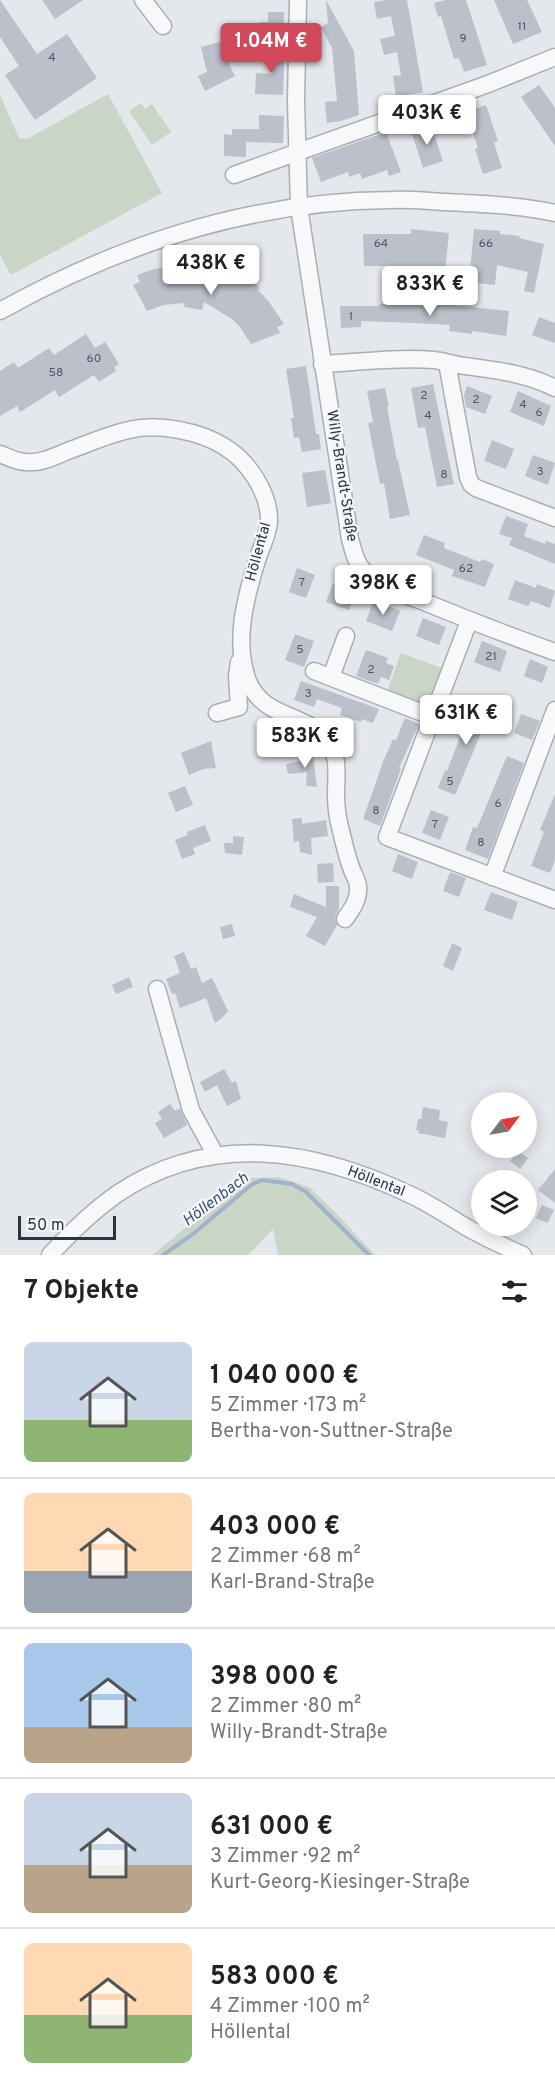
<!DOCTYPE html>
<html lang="de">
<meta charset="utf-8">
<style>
body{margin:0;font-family:Overpass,sans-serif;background:#f2f2f2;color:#222;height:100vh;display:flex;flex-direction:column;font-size:22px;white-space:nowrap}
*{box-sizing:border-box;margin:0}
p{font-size:20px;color:#767676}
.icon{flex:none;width:33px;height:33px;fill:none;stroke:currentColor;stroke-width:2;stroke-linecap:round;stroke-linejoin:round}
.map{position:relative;height:1255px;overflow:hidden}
.panel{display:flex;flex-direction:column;background:#fff;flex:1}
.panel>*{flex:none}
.needle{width:39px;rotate:58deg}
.controls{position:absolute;left:471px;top:1092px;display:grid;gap:12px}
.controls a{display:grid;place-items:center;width:66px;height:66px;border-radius:50%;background:#fff;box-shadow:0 3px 15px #0003;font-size:30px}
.scale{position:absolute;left:18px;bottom:15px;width:98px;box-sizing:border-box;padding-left:6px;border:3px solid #2b3445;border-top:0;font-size:16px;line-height:21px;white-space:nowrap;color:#2b3445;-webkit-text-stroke:4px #f4f6f9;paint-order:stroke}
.price{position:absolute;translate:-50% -51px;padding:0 14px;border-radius:6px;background:#fff;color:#222;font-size:20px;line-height:39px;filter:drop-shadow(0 2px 3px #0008)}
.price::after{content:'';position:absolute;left:50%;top:36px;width:18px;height:14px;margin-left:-9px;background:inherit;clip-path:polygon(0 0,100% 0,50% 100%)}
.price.active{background:#d1495b;color:#fff}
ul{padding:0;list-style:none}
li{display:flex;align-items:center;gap:18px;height:150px;padding:0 24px}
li+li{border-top:2px solid #e0e0e0}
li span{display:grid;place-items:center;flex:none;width:168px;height:120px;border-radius:9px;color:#555}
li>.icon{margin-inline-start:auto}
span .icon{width:72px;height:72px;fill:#fffc;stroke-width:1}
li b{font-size:26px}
h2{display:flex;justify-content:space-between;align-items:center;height:72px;padding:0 24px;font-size:26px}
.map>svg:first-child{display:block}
</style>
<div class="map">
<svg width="555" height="1255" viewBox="0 0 555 1255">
<rect width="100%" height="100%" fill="#e4e7ec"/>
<path fill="#c9d6c5" d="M 108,94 L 162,193 L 11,275 L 0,255 L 0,95 L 19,138 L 27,139 Z
M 141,103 L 145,109 L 152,104 L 171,132 L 152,145 L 129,111 Z
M 401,653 L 447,670 L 435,702 L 428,706 L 387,691 Z
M 279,1177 L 309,1187 L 335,1212 L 375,1255 L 278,1255 L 273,1229 L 248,1255 L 152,1255 L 229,1193 L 251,1178 Z"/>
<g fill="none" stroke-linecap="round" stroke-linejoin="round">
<path stroke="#9fb4cc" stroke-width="4" d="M 163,1255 L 193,1234 L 251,1185 L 262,1180 L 292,1184 L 306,1192 L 369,1255"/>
</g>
<path fill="#bbc0ca" d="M 0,0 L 37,54 L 67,34 L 97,78 L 35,120 L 5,75 L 19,66 L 0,37 Z
M 42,0 L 83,0 L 55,19 Z
M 326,0 L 354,51 L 359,115 L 341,121 L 327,123 L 325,102 L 337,101 L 332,48 L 321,27 L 328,23 Z
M 387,0 L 407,0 L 423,92 L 396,97 L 393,76 L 401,75 L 397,52 L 384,55 L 380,39 L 395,36 L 391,16 L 377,19 L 374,2 Z
M 445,0 L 466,0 L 487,65 L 464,72 L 459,58 L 454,59 L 441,16 L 438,17 L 434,3 Z
M 494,0 L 527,0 L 542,32 L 513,44 Z
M 268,12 L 284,12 L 283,38 L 260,37 L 260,22 L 268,22 Z
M 220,42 L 223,52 L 235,76 L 205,91 L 198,76 L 207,72 L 201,47 Z
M 274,45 L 284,62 L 283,95 L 255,94 L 256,73 L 272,74 L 260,53 Z
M 539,85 L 555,108 L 555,146 L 521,97 Z
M 486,105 L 498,141 L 494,143 L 502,168 L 483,174 L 475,149 L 478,148 L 466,112 Z
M 259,115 L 284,116 L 283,143 L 246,142 L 246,157 L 224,156 L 224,134 L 232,135 L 232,129 L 259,129 Z
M 431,125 L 443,161 L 423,168 L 411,131 Z
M 386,132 L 401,172 L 389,176 L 387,170 L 362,179 L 360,173 L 349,177 L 348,172 L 321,182 L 312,158 Z
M 411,229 L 449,233 L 444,281 L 406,277 L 408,266 L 364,266 L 363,234 L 411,234 Z
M 474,229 L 500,231 L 500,234 L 520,236 L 519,238 L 544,244 L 534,293 L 524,291 L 528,272 L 497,265 L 495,285 L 469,282 Z
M 180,262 L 199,263 L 230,274 L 232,270 L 253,282 L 260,288 L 258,290 L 269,302 L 284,324 L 277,327 L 280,333 L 251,344 L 240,327 L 232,319 L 204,302 L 202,310 L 184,307 L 185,303 L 163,305 L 147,311 L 133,285 L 140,282 L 137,275 L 154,269 L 180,265 Z
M 379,304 L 452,305 L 509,311 L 506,336 L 472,331 L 472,334 L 449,331 L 450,325 L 414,323 L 361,321 L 361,327 L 341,328 L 340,306 L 379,306 Z
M 539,317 L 555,323 L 555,343 L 532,335 Z
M 86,334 L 95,348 L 105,342 L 119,364 L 114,367 L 116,371 L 99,382 L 94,375 L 59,397 L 55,390 L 20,412 L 17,406 L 0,416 L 0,371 L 14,362 L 18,368 L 49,348 L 54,355 Z
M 306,366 L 316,434 L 319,434 L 321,449 L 302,452 L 299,437 L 294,438 L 291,418 L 294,418 L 286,369 Z
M 433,384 L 454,484 L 437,487 L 425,427 L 418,428 L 411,388 Z
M 467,386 L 492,396 L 485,414 L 466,407 L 464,395 Z
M 385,388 L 389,407 L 387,407 L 397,461 L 398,460 L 410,515 L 390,519 L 384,483 L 380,484 L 368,423 L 373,422 L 367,391 Z
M 518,391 L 551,406 L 544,426 L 510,412 Z
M 492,440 L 514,449 L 506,469 L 484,461 Z
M 533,455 L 555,463 L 548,485 L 525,476 Z
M 325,470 L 331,503 L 307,507 L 302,473 Z
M 506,516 L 528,524 L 524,536 L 545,544 L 546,541 L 555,544 L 555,564 L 509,545 L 512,538 L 499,534 Z
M 424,535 L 445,543 L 444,548 L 480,562 L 482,559 L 494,564 L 485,587 L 452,576 L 454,570 L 416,555 Z
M 297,568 L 315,575 L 306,598 L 289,592 Z
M 515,580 L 536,588 L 537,584 L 555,591 L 550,608 L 531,601 L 528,606 L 508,599 Z
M 333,583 L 356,592 L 349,610 L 326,602 Z
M 374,600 L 400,611 L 392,631 L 366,621 Z
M 423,618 L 446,627 L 439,645 L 416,636 Z
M 295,634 L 314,641 L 304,667 L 285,660 Z
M 482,641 L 507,651 L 500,672 L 474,662 Z
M 366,650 L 388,658 L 386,663 L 394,666 L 389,680 L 381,677 L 378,684 L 356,676 Z
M 530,659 L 548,667 L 542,683 L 524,676 Z
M 301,681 L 379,709 L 373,723 L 362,719 L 361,722 L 340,715 L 342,708 L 317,699 L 314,707 L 294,700 Z
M 475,698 L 493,705 L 455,795 L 438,788 L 445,770 L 447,771 Z
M 521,714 L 540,721 L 532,740 L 514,733 Z
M 405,718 L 419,724 L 399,768 L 401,769 L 380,826 L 363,819 L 383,762 L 393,739 L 396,740 Z
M 211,741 L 216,768 L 204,769 L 189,775 L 181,753 Z
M 312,753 L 313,755 L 317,787 L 306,786 L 307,772 L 288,774 L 286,764 L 301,761 L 300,755 Z
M 507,756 L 524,763 L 488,859 L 465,850 L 473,827 L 477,828 Z
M 185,786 L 193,805 L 176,812 L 168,793 Z
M 555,794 L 555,860 L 550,873 L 531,866 L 544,832 L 540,830 Z
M 431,810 L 449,817 L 440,840 L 422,833 Z
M 302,818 L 302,824 L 326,820 L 328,836 L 311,838 L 312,855 L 300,852 L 299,841 L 294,842 L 292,819 Z
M 205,825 L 211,841 L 193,848 L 195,854 L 182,859 L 175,840 L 188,835 L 187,832 Z
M 233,836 L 244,837 L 242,855 L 225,853 L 224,843 L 233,843 Z
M 398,854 L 418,862 L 412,879 L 392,871 Z
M 333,863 L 334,882 L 318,883 L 317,864 Z
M 450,872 L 466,878 L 459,897 L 443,891 Z
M 326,886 L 339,886 L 339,909 L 335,917 L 337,925 L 325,946 L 306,936 L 317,917 L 290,907 L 294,894 L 326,907 Z
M 491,892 L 518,902 L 512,920 L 484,910 Z
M 232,924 L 235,936 L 223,939 L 220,927 Z
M 452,943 L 462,948 L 453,971 L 443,966 Z
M 184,952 L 191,969 L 196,967 L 202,983 L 212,978 L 228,1011 L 222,1018 L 215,1023 L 206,998 L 180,1008 L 175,993 L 172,994 L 166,979 L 180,973 L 174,956 Z
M 129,977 L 133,987 L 116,994 L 112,985 Z
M 224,1069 L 232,1083 L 236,1081 L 241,1099 L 227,1106 L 217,1085 L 205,1092 L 200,1082 Z
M 170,1104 L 175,1111 L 180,1108 L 187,1125 L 164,1138 L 155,1123 L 162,1119 L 158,1112 Z
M 423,1107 L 440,1110 L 439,1120 L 448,1122 L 445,1138 L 418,1133 L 419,1130 L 416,1130 L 418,1119 L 421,1119 Z
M 518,1151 L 528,1158 L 520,1169 L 510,1161 Z
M 555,1169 L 555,1203 L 538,1190 Z
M 542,1205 L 554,1210 L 548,1223 L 536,1218 Z"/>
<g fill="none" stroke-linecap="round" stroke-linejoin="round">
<defs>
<path id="minor" d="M 143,0 L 163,26
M 298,0 L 296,101 L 299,207 L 350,539 C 353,549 355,561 362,569 C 375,586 403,594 422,601 C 466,619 510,636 555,652
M 234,175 L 488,84 L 555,57
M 0,311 C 120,244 253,201 391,200 C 409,199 428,201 446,202 C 482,204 519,205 555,213
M 447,363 L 468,477 L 471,484 L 476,488 L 555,518
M 322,364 C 359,362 397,357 434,360 C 444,361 455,365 465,366 C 496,370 528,374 555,388
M 0,454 C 8,457 17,462 26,462 C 42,464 59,454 73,449 C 92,442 110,434 129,430 C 158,423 200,431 225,447 C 249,462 270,494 269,522 C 268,534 262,546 258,557 C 246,596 233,641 248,681 C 264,719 303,712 326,739 C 340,755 336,775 336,795 C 336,806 338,820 341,831 C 344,844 347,857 352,870 C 354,875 358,881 358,887 C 359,900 352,909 345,919
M 469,621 L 387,837 L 555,900
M 314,671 L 433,717
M 331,677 L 346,636
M 217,713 L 239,707 L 237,676 L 239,662
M 492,877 L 555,710
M 157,989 L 191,1110 L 215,1154
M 50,1255 C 70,1233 93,1211 117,1194 C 211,1131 314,1149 411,1195 C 430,1204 448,1216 466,1227 C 484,1237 503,1246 523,1255"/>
</defs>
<use href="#minor" stroke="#a9aeb7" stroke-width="19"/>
<use href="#minor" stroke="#f7f8fa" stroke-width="16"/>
</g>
<g text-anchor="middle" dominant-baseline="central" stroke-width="4.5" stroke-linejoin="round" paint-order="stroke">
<g font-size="12" fill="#4f5766">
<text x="522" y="27">11</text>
<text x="463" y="39">9</text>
<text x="52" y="58">4</text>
<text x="381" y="244">64</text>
<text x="486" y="244">66</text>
<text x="351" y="317">1</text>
<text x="94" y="359">60</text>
<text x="56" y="373">58</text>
<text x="424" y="396">2</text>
<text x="476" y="400">2</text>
<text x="523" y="405">4</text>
<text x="539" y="413">6</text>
<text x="428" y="416">4</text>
<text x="540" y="472">3</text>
<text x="444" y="475">8</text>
<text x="466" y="569">62</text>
<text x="302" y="583">7</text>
<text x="300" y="650">5</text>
<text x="491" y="657">21</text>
<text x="371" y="670">2</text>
<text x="308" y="694">3</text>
<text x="450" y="782">5</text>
<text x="498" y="804">6</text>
<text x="376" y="811">8</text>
<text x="435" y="825">7</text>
<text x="481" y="843">8</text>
</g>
<g font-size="15" fill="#2b3445" stroke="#f4f6f9">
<text transform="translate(341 476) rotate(81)">Willy-Brandt-Straße</text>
<text transform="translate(259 552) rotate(-75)">Höllental</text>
<text transform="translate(376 1182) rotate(21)">Höllental</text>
</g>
<g font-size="16" font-style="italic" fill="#34527a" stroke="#f4f6f9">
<text transform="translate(216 1200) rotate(-37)">Höllenbach</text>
</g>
</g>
</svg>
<div class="controls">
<a><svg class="needle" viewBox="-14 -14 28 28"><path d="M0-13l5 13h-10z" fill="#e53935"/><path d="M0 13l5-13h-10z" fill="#767676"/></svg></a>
<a><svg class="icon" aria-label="layers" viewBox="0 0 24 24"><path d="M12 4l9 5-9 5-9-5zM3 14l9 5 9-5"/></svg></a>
</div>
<div class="scale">50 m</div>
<b class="price active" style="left:271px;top:74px">1.04M €</b>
<b class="price" style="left:427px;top:146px">403K €</b>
<b class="price" style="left:211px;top:296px">438K €</b>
<b class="price" style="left:430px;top:317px">833K €</b>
<b class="price" style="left:383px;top:616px">398K €</b>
<b class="price" style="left:466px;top:746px">631K €</b>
<b class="price" style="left:305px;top:769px">583K €</b>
</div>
<section class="panel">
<h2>7 Objekte<svg class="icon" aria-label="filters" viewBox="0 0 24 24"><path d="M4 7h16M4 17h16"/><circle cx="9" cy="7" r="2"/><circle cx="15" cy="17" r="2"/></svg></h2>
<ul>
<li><span style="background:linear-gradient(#c9d6e8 65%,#8fb573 0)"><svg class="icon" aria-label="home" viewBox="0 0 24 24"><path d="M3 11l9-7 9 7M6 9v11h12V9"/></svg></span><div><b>1 040 000 €</b><p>5 Zimmer · 173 m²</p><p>Bertha-von-Suttner-Straße</p></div></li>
<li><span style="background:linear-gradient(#ffd9b3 65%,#9aa5b1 0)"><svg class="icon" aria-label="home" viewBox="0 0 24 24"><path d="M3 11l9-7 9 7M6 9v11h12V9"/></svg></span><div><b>403 000 €</b><p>2 Zimmer · 68 m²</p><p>Karl-Brand-Straße</p></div></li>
<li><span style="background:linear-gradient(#a9c7e8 70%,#b9a48a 0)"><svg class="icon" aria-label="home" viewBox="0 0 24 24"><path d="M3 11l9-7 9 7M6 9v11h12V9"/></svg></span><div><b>398 000 €</b><p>2 Zimmer · 80 m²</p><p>Willy-Brandt-Straße</p></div></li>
<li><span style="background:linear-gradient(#c9d6e8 60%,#b9a48a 0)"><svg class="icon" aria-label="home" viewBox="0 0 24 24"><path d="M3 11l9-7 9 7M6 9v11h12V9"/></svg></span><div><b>631 000 €</b><p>3 Zimmer · 92 m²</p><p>Kurt-Georg-Kiesinger-Straße</p></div></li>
<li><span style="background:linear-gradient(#ffd9b3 60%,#8fb573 0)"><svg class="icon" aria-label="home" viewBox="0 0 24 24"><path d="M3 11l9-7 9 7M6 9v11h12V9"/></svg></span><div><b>583 000 €</b><p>4 Zimmer · 100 m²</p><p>Höllental</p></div></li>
</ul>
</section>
